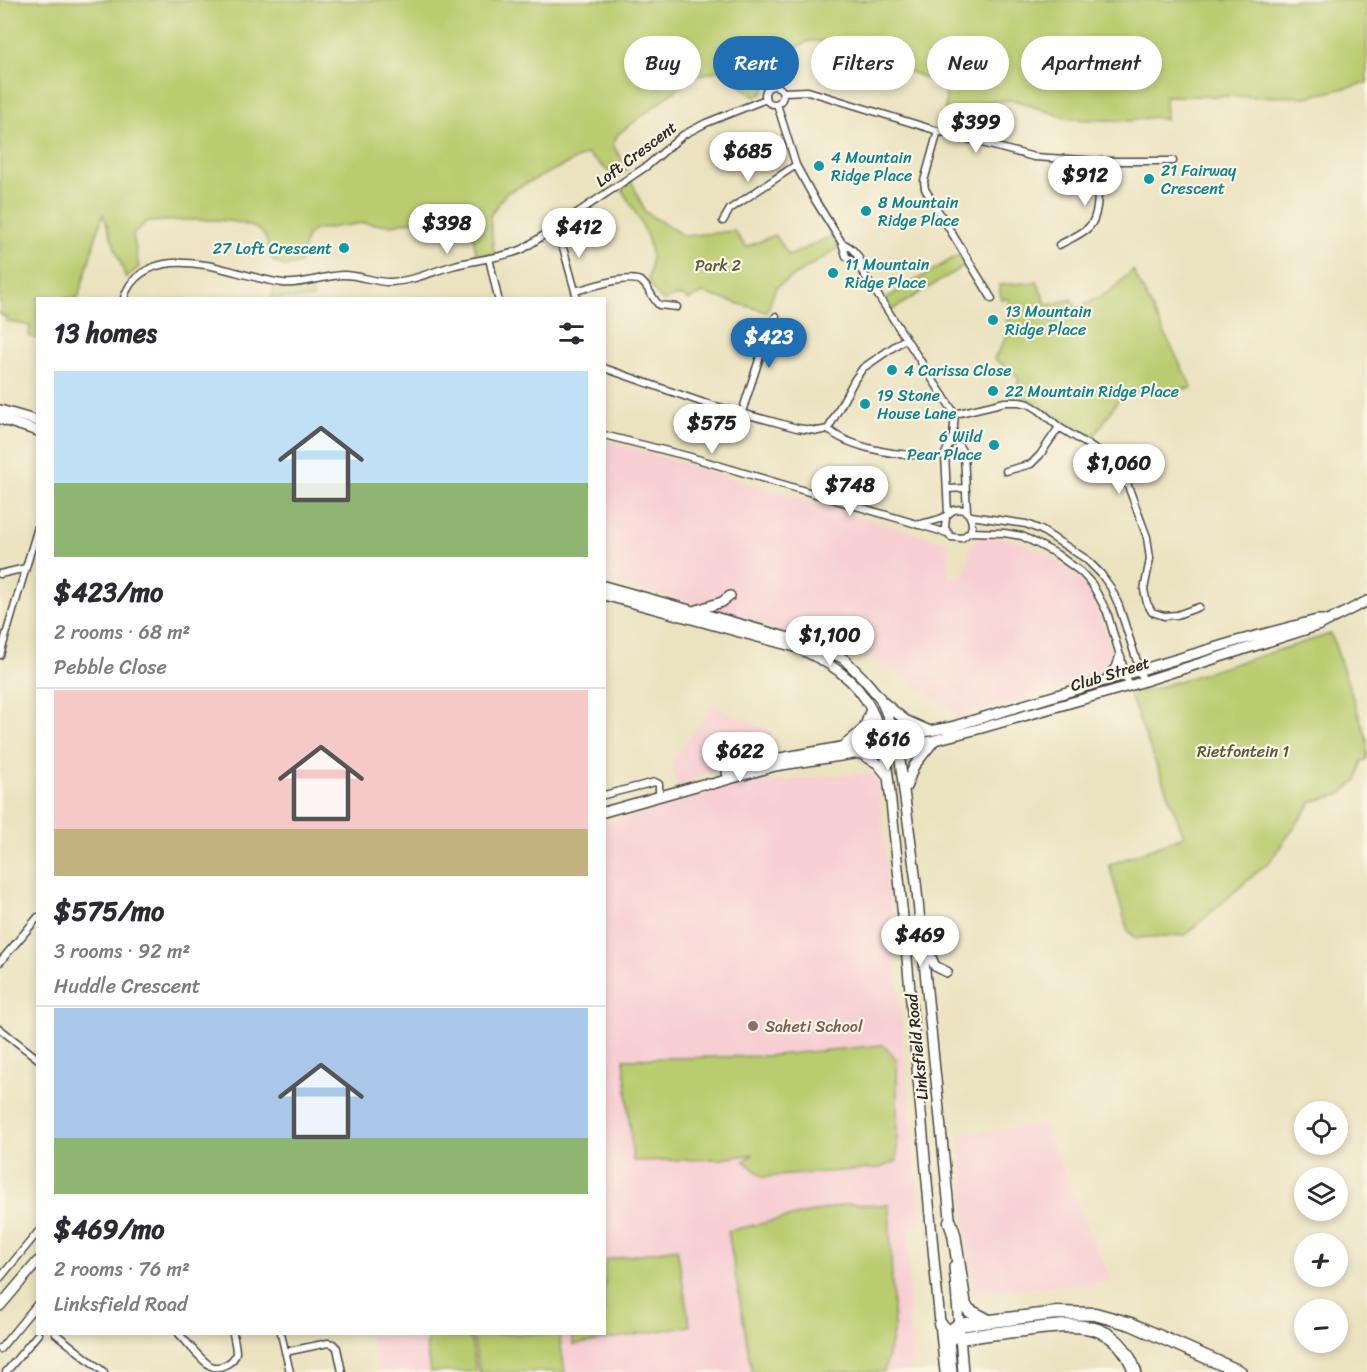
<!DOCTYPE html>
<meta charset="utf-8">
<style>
body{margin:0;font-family:Sriracha,sans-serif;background:#f2f2f3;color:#2b2b33;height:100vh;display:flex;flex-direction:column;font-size:22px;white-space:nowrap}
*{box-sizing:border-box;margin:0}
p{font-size:20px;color:#7c7c81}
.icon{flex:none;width:33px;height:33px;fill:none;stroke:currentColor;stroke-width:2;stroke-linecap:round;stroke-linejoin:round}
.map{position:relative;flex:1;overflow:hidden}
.details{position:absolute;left:36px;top:297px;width:570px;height:1038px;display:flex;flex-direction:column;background:#fff;border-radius:0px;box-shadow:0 3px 9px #0003}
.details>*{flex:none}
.guide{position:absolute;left:624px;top:36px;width:570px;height:54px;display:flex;gap:12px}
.fabs{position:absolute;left:1294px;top:1101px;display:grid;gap:12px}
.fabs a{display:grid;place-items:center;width:54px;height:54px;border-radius:50%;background:#fff;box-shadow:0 3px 9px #0003;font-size:30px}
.price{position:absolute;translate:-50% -51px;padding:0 14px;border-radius:21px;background:#fff;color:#222;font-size:20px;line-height:39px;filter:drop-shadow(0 2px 3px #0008)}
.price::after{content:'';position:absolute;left:50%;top:36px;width:18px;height:14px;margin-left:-9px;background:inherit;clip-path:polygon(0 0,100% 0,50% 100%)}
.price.active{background:#1f6fb2;color:#fff}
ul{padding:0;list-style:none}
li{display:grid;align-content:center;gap:12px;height:318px;padding:0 18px}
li+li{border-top:2px solid #e1e1e2}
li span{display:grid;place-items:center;height:186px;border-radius:0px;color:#555}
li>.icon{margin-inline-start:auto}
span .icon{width:108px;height:108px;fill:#fffc;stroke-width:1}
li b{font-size:26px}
h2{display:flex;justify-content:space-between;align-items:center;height:72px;padding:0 18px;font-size:26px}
.chip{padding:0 21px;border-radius:27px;background:#fff;box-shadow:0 3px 9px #0003;font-size:21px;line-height:54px}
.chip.active{background:#1f6fb2;color:#fff}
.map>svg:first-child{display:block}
</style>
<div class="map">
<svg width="1367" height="1372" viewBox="0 0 1367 1372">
<rect width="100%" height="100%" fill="#fcf5e5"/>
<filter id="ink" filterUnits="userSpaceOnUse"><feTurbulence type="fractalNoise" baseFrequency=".0167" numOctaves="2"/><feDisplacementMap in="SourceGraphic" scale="12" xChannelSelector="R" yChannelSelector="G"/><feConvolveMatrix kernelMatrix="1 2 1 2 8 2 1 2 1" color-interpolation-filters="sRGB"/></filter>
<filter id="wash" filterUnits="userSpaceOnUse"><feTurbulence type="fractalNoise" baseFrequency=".008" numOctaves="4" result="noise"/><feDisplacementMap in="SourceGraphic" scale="24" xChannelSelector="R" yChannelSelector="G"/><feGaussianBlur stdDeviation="1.35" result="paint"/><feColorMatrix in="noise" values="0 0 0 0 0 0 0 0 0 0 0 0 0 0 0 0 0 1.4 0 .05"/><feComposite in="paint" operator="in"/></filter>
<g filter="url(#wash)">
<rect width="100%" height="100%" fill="#ebe2bf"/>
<path fill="#f7cfd3" d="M 604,440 L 947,543 L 949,551 L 949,578 L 965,577 L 970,548 L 974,541 L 983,537 L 999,537 L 1014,540 L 1049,555 L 1067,568 L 1083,582 L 1092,594 L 1110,643 L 1112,655 L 1110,663 L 1096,678 L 962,717 L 875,660 L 697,604 L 605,580 Z
M 714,705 L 773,733 L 678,789 L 671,762 Z
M 870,773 L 878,780 L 921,1226 L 909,1228 L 909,1329 L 915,1341 L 909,1372 L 378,1372 L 370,1334 L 604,1334 L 605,825 L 735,785 Z
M 1044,1125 L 1111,1282 L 971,1293 L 959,1134 Z"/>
<path fill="#bacc70" stroke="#727c4e" stroke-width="1.5" d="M 0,0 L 1367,0 L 1367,83 L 1307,97 L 1165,96 L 1166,120 L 1154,117 L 1130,121 L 1069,119 L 1014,100 L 981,102 L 965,131 L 943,129 L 946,98 L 944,86 C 920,76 831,37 811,41 C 798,43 790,56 782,64 L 786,83 L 769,82 L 762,94 L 755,97 L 721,70 L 695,76 L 618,134 L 613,145 L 628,170 L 616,177 L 587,154 L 506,193 L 490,216 L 494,253 L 477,257 L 470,220 L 452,213 L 392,225 L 363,223 L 314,230 L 307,236 L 300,263 L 286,267 L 273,261 C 267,252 269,237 260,231 C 235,214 176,221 146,222 L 133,235 L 139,267 L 126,278 L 103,214 L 78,298 L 38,298 L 37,339 L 29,336 L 30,326 L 6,321 L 7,317 L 0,315 Z
M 631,180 L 645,212 L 684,236 L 734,231 L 746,247 L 775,235 L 789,256 L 831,236 L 839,248 L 776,287 L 767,312 L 703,293 L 688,300 L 684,296 L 673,296 L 664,302 L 656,294 L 648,280 C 659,244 639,219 622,190 Z
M 960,254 L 966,265 L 892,310 L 885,299 Z
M 1133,270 L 1192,388 L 1136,393 L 1118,400 L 1092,440 L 1037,403 L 1018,398 L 1018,377 L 994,358 L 1006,338 L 1009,299 L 1001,299 L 999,285 L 1037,282 L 1047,305 L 1071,299 L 1077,309 L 1109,292 Z
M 311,286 L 313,298 L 271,298 L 275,287 L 288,289 Z
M 1331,634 L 1367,739 L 1367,759 L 1361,762 L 1357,780 L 1341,794 L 1312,802 L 1271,860 L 1185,935 L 1136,938 L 1128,931 L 1109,865 L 1184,836 L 1130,696 Z
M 883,1045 L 897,1060 L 897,1161 L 880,1168 L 763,1177 L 744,1161 L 754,1154 L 721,1159 L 633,1161 L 624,1059 L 765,1056 Z
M 848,1204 L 889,1205 L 894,1329 L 884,1372 L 752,1372 L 728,1231 Z
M 677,1248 L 690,1326 L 573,1345 L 571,1334 L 604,1334 L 605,1260 Z
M 427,1334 L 468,1334 L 468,1338 L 471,1338 L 476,1372 L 430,1372 L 426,1344 L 428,1344 Z
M 473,1334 L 559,1334 L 565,1372 L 479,1372 Z"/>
</g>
<g filter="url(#ink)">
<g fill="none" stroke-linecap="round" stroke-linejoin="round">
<defs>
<path id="street" d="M765 95a9 9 0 1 1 18 0a9 9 0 1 1-18 0Z
M 783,92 L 808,91 L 938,131 L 1034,157 L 1098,161 L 1173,161
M 777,104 L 796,165 L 815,200 L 842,243 L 846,256 L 862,271 L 955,414 L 953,436 L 945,454 L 948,514
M 938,131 L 924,181 L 925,189 L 992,299
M 723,221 L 730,209 L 796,165
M 553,230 L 564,251 L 577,298
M 842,243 C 853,247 863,260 862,271
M 1059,245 C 1068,240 1080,235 1088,228 C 1102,216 1097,179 1098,161
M 489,258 L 498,298
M 575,291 C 589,288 630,273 642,282 C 649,288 652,298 659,305 L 677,307
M 124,298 C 130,277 149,265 172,263 C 211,260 246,278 283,283 C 303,285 322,276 342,275 C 358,274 375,283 391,282 C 413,281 431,272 452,266 C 476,259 500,259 523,249 L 647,166 L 683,135 L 706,123 L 766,99
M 604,368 L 704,403 L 797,428 L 818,431 L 828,429
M 742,412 L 770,326 L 776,316
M 955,414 L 1005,402 L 1019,402 L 1029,404 L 1039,410 L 1059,427 L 1101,453 L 1124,475 L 1147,537 L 1150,559 L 1144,590 L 1147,603 L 1152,612 L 1164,616 L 1177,615 L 1199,607
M 828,429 L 855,379 L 863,368 L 905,339
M 828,429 C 846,446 892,455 917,455
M 604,435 L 687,456 L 947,533
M 953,436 L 964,454 L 967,512
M 1006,471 L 1031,464 L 1040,455 L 1059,427
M 948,489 L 965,488
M 971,516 L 1026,524 L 1041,530 L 1086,559 L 1101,574 L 1111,588 L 1119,606 L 1143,680
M 918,525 C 926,522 939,521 946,516 C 951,513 949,512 954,510 C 969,506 975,522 970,532 L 962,538 L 951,537 L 945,528 L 946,517
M 970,532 L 1004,533 L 1022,536 L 1055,553 L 1081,572 L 1092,584 L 1107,612 L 1129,686
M 0,574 L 26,568
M 0,655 L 38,527
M 604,795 L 655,782 L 659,784 L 659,796
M 0,962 L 38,917
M 0,1029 L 38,1059
M 0,1278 L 38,1232
M 56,1334 L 104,1372
M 179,1334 C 188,1343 198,1357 209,1365 C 218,1371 234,1363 236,1353 C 236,1346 234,1339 233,1334
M 281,1334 L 290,1372
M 0,1349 L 38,1303
M 285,1352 L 328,1343 L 333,1344 L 337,1348 L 342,1372
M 6,1372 L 38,1334"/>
<path id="secondary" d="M 0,410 L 38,421
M 0,419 L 38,431
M 604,586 L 818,646 L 844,659 L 863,678 L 880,698 L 897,738 L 916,882 L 951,1228
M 604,595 L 795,647 C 826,660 856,678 871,709 C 886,738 887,770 891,802 C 894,830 897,859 900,888 C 917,1049 928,1211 945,1372
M 697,610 L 722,602 L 730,596
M 1105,681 L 1117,668 L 1120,658
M 883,702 L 905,720 L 930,731
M 846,744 L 864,729 L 871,709
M 861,754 L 877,763 L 887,775
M 727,773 L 775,759 L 951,727 L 1237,641 L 1317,620 L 1323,620
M 906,787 L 914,766 L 934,741
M 604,812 L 703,784 L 712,784 L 775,766 L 919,744 L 978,729 L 1129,686 L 1320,625 L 1367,601
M 925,944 L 935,966 L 947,972
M 954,1266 L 963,1372
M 0,1306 L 38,1261
M 949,1341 L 952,1372"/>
<path id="highway" d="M 950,1222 L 954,1234 L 965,1306 L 970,1311 L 987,1320
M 940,1324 L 951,1334 L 960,1338 C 982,1335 1003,1332 1025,1330 C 1072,1324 1117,1317 1135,1372
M 949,1341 L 952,1330 L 958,1325 L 1057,1313 L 1095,1314 L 1131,1324 L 1240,1372"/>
</defs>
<use href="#street" stroke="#484641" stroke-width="9"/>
<use href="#secondary" stroke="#484641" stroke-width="12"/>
<use href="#highway" stroke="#484641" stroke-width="15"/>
<use href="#street" stroke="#fff" stroke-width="6"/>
<use href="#secondary" stroke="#fff" stroke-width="9"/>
<use href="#highway" stroke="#fff" stroke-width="12"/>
</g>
</g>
<g fill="#0f9aa8" stroke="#fcf5e5" stroke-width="2">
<circle cx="819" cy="166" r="6"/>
<circle cx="1149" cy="179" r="6"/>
<circle cx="866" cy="211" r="6"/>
<circle cx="344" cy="248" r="6"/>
<circle cx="833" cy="273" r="6"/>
<circle cx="993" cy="320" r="6"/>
<circle cx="892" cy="370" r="6"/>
<circle cx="993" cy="391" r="6"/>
<circle cx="865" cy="404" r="6"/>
<circle cx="994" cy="445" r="6"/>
</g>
<circle fill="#8d6e63" stroke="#fcf5e5" stroke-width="2" cx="753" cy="1026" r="6"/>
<g text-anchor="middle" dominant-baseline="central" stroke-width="4.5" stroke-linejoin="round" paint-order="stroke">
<g font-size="16" fill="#2b2b2b" stroke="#fcf5e5">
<text transform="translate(636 154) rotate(-37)">Loft Crescent</text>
<text transform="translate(1110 674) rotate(-17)">Club Street</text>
<text transform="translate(917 1047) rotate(-96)">Linksfield Road</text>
</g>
<g font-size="16" fill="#0d838f" stroke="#fcf5e5" text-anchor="start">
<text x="831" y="157">4 Mountain<tspan x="831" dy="18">Ridge Place</tspan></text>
<text x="1161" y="170">21 Fairway<tspan x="1161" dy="18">Crescent</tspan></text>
<text x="878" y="202">8 Mountain<tspan x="878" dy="18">Ridge Place</tspan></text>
<text x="332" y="248" text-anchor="end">27 Loft Crescent</text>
<text x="845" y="264">11 Mountain<tspan x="845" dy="18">Ridge Place</tspan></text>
<text x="1005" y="311">13 Mountain<tspan x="1005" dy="18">Ridge Place</tspan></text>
<text x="904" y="370">4 Carissa Close</text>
<text x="1005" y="391">22 Mountain Ridge Place</text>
<text x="877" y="395">19 Stone<tspan x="877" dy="18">House Lane</tspan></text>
<text x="982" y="436" text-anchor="end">6 Wild<tspan x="982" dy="18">Pear Place</tspan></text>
</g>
<g font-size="16" fill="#565b40" stroke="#fcf5e5">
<text x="718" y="265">Park 2</text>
<text x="1243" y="751">Rietfontein 1</text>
</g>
<g font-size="16" fill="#785e54" stroke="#fcf5e5" text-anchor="start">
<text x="765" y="1026">Saheti School</text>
</g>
</g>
</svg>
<div class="fabs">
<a><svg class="icon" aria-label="locate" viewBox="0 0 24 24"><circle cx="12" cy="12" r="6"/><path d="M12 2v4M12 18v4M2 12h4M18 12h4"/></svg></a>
<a><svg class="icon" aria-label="layers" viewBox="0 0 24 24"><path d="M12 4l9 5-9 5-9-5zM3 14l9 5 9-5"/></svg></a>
<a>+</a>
<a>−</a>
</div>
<b class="price" style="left:976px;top:154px">$399</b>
<b class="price" style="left:748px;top:183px">$685</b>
<b class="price" style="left:1085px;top:207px">$912</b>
<b class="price" style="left:447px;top:255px">$398</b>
<b class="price" style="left:579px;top:259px">$412</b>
<b class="price active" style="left:769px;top:369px">$423</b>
<b class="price" style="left:712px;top:455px">$575</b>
<b class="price" style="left:1119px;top:495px">$1,060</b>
<b class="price" style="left:850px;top:517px">$748</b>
<b class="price" style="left:830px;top:667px">$1,100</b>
<b class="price" style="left:888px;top:771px">$616</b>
<b class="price" style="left:740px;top:783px">$622</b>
<b class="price" style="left:920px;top:967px">$469</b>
<div class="guide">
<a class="chip">Buy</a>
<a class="chip active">Rent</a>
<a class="chip">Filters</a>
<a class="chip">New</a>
<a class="chip">Apartment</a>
</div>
<section class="details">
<h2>13 homes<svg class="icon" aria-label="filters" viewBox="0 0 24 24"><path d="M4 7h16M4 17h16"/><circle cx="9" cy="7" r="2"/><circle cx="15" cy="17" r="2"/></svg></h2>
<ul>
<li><span style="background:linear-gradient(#bfe0f5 60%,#8fb573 0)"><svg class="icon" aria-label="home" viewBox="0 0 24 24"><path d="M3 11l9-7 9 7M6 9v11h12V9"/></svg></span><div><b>$423/mo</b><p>2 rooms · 68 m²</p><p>Pebble Close</p></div></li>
<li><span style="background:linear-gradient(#f6c9c9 75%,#c2b280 0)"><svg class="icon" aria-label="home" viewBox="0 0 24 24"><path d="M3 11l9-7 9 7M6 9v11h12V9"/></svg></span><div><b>$575/mo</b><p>3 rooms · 92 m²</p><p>Huddle Crescent</p></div></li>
<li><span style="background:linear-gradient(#a9c7e8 70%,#8fb573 0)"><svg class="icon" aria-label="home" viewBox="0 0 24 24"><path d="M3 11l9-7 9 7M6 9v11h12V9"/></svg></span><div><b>$469/mo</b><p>2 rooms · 76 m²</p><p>Linksfield Road</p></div></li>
</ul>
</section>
</div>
